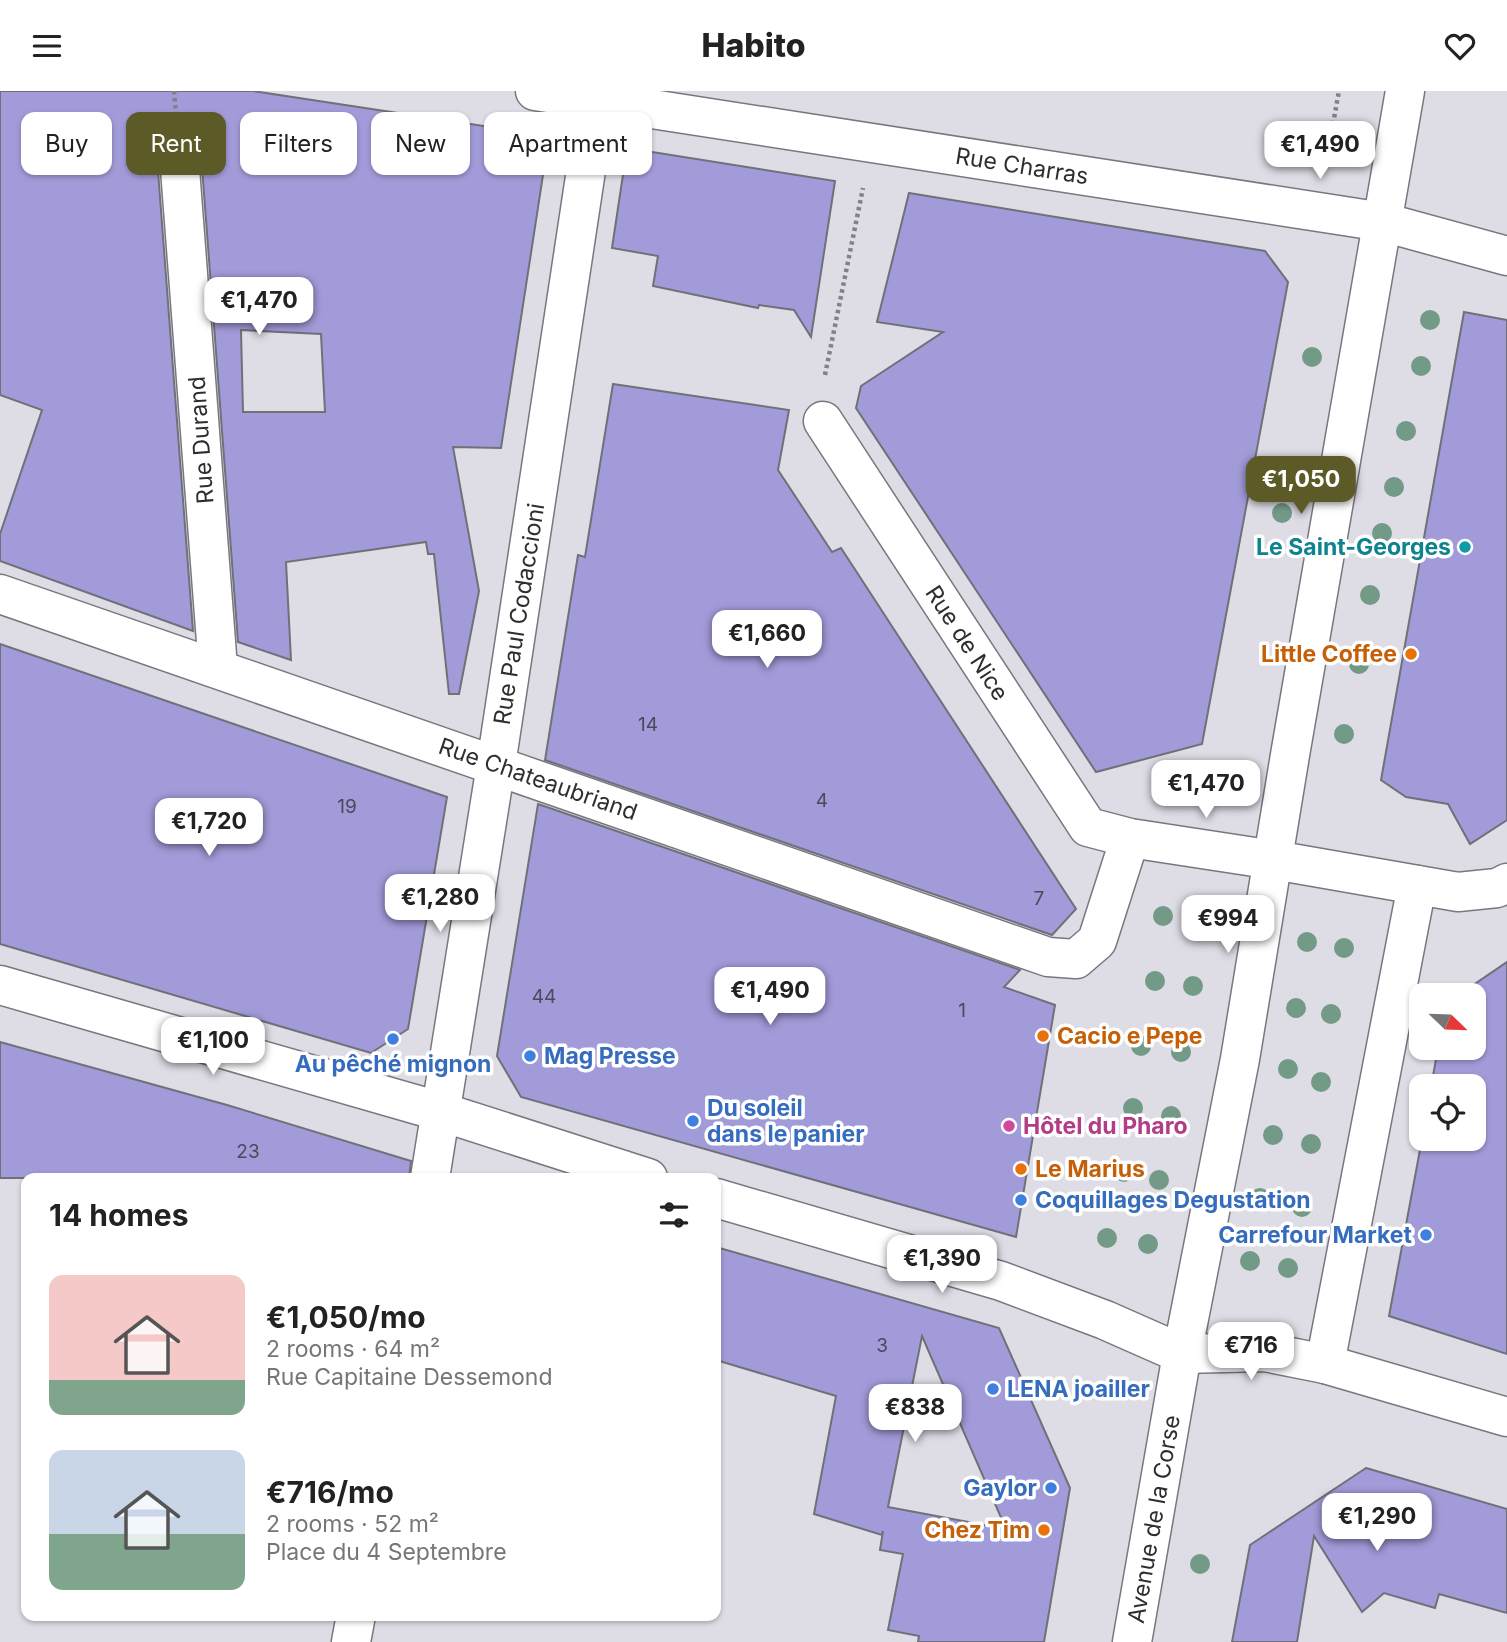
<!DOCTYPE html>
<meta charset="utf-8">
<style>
body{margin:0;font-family:Inter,sans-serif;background:#f6f6f6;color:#222;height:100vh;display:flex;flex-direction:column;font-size:26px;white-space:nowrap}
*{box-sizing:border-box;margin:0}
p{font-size:23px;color:#767676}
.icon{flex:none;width:38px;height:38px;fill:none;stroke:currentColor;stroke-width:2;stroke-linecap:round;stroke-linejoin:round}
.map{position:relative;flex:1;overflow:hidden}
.drawer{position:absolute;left:21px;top:1082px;width:700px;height:448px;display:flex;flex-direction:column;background:#fff;border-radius:14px;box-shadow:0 2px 5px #0004}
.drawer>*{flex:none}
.banner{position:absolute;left:21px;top:21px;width:700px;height:63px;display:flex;gap:14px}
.needle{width:46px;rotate:113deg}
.fabs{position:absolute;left:1409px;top:892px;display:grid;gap:14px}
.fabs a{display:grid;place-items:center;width:77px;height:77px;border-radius:14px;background:#fff;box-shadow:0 2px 5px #0004;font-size:35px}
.price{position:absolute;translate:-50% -60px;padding:0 16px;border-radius:14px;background:#fff;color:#222;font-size:23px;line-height:46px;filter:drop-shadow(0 2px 4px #0008)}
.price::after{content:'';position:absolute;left:50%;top:42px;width:21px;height:16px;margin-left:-10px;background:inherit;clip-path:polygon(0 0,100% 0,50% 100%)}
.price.on{background:#5c5a27;color:#fff}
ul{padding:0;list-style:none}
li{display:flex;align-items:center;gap:21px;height:175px;padding:0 28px}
li span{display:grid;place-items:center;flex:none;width:196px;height:140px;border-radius:14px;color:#555}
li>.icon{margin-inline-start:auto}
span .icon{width:84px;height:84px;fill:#fffc;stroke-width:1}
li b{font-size:30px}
h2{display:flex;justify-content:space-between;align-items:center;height:84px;padding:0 28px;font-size:30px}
.tag{padding:0 24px;border-radius:14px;background:#fff;box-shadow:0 2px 5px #0004;font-size:24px;line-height:63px}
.tag.on{background:#5c5a27;color:#fff}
header{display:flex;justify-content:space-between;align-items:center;height:91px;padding:0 28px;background:#fff;font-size:32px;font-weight:800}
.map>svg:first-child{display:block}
</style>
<header><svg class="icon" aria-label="menu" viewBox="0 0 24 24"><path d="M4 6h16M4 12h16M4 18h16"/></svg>Habito<svg class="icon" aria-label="heart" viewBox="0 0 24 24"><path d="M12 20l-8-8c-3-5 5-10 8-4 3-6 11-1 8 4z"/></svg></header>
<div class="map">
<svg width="1507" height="1551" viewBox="0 0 1507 1551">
<rect width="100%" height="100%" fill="#dedde6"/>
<path fill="#a29bd9" stroke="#707078" stroke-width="2" fill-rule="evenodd" d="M 0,0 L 253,0 L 549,45 L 501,357 L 453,356 L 479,500 L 459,603 L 449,603 L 434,463 L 428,463 L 426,451 L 286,471 L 291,569 L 238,551 L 202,76 L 198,65 L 189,58 L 178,56 L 167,60 L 160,69 L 158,80 L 193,540 L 0,470 L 0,443 L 42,319 L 0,304 ZM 241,239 L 321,243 L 325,321 L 243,321 Z
M 627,57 L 835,90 L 811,246 L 794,219 L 759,214 L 758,217 L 653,195 L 658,165 L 612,157 Z
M 909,102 L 1265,160 L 1288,191 L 1202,653 L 1096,681 L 856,317 L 861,295 L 943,241 L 877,231 Z
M 1464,221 L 1507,229 L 1507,729 L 1470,753 L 1448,713 L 1406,706 L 1381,689 Z
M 613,293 L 789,319 L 778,379 L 832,461 L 841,457 L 1076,818 L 1052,844 L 545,669 L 578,464 L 585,466 Z
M 0,553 L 447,706 L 408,938 L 371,962 L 0,853 Z
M 538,713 L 1020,879 L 1004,896 L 1055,914 L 1016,1146 L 521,1006 L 497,965 Z
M 1507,871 L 1507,1263 L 1389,1225 L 1422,1048 L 1474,1048 L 1474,996 L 1431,996 L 1438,957 L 1474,957 L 1474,905 L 1457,905 Z
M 0,951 L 227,1014 L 411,1070 L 409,1087 L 0,1087 Z
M 716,1156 L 999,1237 L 1070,1397 L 1044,1551 L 918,1551 L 919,1545 L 888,1539 L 903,1463 L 880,1459 L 883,1440 L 882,1444 L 814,1423 L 836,1305 L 716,1269 ZM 922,1245 L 1006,1438 L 888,1416 Z
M 1366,1377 L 1507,1418 L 1507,1522 L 1439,1503 L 1435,1517 L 1384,1502 L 1362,1521 L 1314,1445 L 1297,1551 L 1232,1551 L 1250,1454 Z"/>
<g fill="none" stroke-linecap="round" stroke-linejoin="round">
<defs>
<path id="minor" d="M 535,0 L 1383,131 L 1507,165
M 180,78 L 218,577
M 823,330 L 1088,736 L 1130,747 L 1274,769
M 0,503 L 1048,866 L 1076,868 L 1097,850 L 1130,747
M 0,894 L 442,1021 L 648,1087
M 430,1087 L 496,674 L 598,0
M 716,1107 L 1001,1190 L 1105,1229 L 1182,1263
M 1325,1273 L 1417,794
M 351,1551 L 356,1524"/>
<path id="tertiary" d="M 1182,1263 L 1265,1261 L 1325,1273 L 1507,1326"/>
<path id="secondary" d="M 1274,769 L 1458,801 L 1497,797 L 1507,792
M 1132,1551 L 1182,1263 L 1240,968 L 1290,664 L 1405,0"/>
</defs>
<use href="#minor" stroke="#787780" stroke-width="41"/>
<use href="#tertiary" stroke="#787780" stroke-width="41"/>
<use href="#secondary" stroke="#787780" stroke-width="41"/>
<path stroke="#818186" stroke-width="4.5" stroke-dasharray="3.5 3.5" stroke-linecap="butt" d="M 174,0 L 177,34
M 1323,74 L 1329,55 L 1339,0
M 825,284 L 863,97"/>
<use href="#minor" stroke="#fff" stroke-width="38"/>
<use href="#tertiary" stroke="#fff" stroke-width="38"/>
<use href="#secondary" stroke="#fff" stroke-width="38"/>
</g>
<g fill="#739987">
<circle cx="1430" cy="229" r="10"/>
<circle cx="1312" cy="266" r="10"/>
<circle cx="1421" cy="275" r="10"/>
<circle cx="1406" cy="340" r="10"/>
<circle cx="1394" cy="396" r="10"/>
<circle cx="1282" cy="422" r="10"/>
<circle cx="1382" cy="442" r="10"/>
<circle cx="1370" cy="504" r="10"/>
<circle cx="1359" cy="573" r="10"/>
<circle cx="1344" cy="643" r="10"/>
<circle cx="1163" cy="825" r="10"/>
<circle cx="1202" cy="830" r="10"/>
<circle cx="1307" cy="851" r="10"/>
<circle cx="1344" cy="857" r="10"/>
<circle cx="1155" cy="890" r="10"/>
<circle cx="1193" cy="895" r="10"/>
<circle cx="1296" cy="917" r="10"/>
<circle cx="1331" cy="923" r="10"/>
<circle cx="1141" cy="955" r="10"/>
<circle cx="1181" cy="961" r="10"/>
<circle cx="1288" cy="978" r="10"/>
<circle cx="1321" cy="991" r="10"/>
<circle cx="1133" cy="1017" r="10"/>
<circle cx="1171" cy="1025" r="10"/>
<circle cx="1273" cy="1044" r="10"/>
<circle cx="1311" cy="1053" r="10"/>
<circle cx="1124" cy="1081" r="10"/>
<circle cx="1159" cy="1089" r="10"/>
<circle cx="1260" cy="1107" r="10"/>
<circle cx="1302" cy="1116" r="10"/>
<circle cx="1107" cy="1147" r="10"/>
<circle cx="1148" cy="1153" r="10"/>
<circle cx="1250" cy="1170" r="10"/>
<circle cx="1288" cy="1177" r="10"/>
<circle cx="1200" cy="1473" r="10"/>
</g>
<circle fill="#0f9aa8" stroke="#fff" stroke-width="2.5" cx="1465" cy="456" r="7"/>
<g fill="#e8710a" stroke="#fff" stroke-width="2.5">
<circle cx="1411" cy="563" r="7"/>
<circle cx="1043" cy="945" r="7"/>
<circle cx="1021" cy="1078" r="7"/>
<circle cx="1044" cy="1439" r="7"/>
</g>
<g fill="#3f7fe0" stroke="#fff" stroke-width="2.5">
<circle cx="393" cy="948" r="7"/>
<circle cx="530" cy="965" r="7"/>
<circle cx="693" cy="1030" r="7"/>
<circle cx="1021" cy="1109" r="7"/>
<circle cx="1426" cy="1144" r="7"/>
<circle cx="993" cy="1298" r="7"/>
<circle cx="1051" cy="1397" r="7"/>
</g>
<circle fill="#d1479c" stroke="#fff" stroke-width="2.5" cx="1009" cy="1035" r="7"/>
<g text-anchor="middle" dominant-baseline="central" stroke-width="7" stroke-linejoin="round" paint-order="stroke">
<g font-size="19" fill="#4b495b">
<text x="648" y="633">14</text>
<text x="822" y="709">4</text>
<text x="347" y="715">19</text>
<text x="1039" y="807">7</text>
<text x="544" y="905">44</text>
<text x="962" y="919">1</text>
<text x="248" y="1060">23</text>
<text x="882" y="1254">3</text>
</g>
<g font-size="23" fill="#2e2e31" stroke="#fff">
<text transform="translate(1022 75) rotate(9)">Rue Charras</text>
<text transform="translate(201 349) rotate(-94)">Rue Durand</text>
<text transform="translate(519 523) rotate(-81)">Rue Paul Codaccioni</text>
<text transform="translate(967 552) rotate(57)">Rue de Nice</text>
<text transform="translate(538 688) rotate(19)">Rue Chateaubriand</text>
<text transform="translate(1154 1428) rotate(-80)">Avenue de la Corse</text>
</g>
<g font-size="23" font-weight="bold" fill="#0d838f" stroke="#fff" text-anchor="end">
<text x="1451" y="456">Le Saint-Georges</text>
</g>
<g font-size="23" font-weight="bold" fill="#c56008" stroke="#fff" text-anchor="end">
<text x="1397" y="563">Little Coffee</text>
<text x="1057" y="945" text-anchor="start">Cacio e Pepe</text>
<text x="1035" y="1078" text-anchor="start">Le Marius</text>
<text x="1030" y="1439">Chez Tim</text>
</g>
<g font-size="23" font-weight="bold" fill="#366cbe" stroke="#fff" text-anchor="start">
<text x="544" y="965">Mag Presse</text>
<text x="393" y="973" text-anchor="middle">Au pêché mignon</text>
<text x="707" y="1017">Du soleil<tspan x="707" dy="26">dans le panier</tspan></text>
<text x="1035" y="1109">Coquillages Degustation</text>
<text x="1412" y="1144" text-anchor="end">Carrefour Market</text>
<text x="1007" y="1298">LENA joailler</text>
<text x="1037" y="1397" text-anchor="end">Gaylor</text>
</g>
<g font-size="23" font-weight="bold" fill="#b23c85" stroke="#fff" text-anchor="start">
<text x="1023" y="1035">Hôtel du Pharo</text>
</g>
</g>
</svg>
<div class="fabs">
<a><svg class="needle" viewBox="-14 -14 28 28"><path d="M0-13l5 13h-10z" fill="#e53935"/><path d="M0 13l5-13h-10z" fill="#767676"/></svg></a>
<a><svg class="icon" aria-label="locate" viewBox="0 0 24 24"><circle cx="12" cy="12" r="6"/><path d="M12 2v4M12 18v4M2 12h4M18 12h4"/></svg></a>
</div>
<b class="price" style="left:1320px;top:90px">€1,490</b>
<b class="price" style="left:259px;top:246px">€1,470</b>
<b class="price on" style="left:1301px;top:425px">€1,050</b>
<b class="price" style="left:767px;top:579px">€1,660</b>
<b class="price" style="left:1206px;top:729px">€1,470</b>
<b class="price" style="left:209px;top:767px">€1,720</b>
<b class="price" style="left:440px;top:843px">€1,280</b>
<b class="price" style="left:1228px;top:864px">€994</b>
<b class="price" style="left:770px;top:936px">€1,490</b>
<b class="price" style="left:213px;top:986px">€1,100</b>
<b class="price" style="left:942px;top:1204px">€1,390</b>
<b class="price" style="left:1251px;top:1291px">€716</b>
<b class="price" style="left:915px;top:1353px">€838</b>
<b class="price" style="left:1377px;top:1462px">€1,290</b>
<div class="banner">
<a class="tag">Buy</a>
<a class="tag on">Rent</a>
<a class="tag">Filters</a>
<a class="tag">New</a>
<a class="tag">Apartment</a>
</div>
<section class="drawer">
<h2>14 homes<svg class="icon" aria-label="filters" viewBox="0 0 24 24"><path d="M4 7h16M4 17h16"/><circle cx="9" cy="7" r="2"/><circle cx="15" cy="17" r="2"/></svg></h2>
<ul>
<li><span style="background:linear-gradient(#f6c9c9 75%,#7fa58c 0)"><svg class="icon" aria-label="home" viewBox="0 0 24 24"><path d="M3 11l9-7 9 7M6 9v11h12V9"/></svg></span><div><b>€1,050/mo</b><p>2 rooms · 64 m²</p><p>Rue Capitaine Dessemond</p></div></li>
<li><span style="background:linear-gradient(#c9d6e8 60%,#7fa58c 0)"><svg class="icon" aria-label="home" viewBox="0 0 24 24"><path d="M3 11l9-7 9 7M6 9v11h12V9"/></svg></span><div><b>€716/mo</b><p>2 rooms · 52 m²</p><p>Place du 4 Septembre</p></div></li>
</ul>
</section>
</div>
